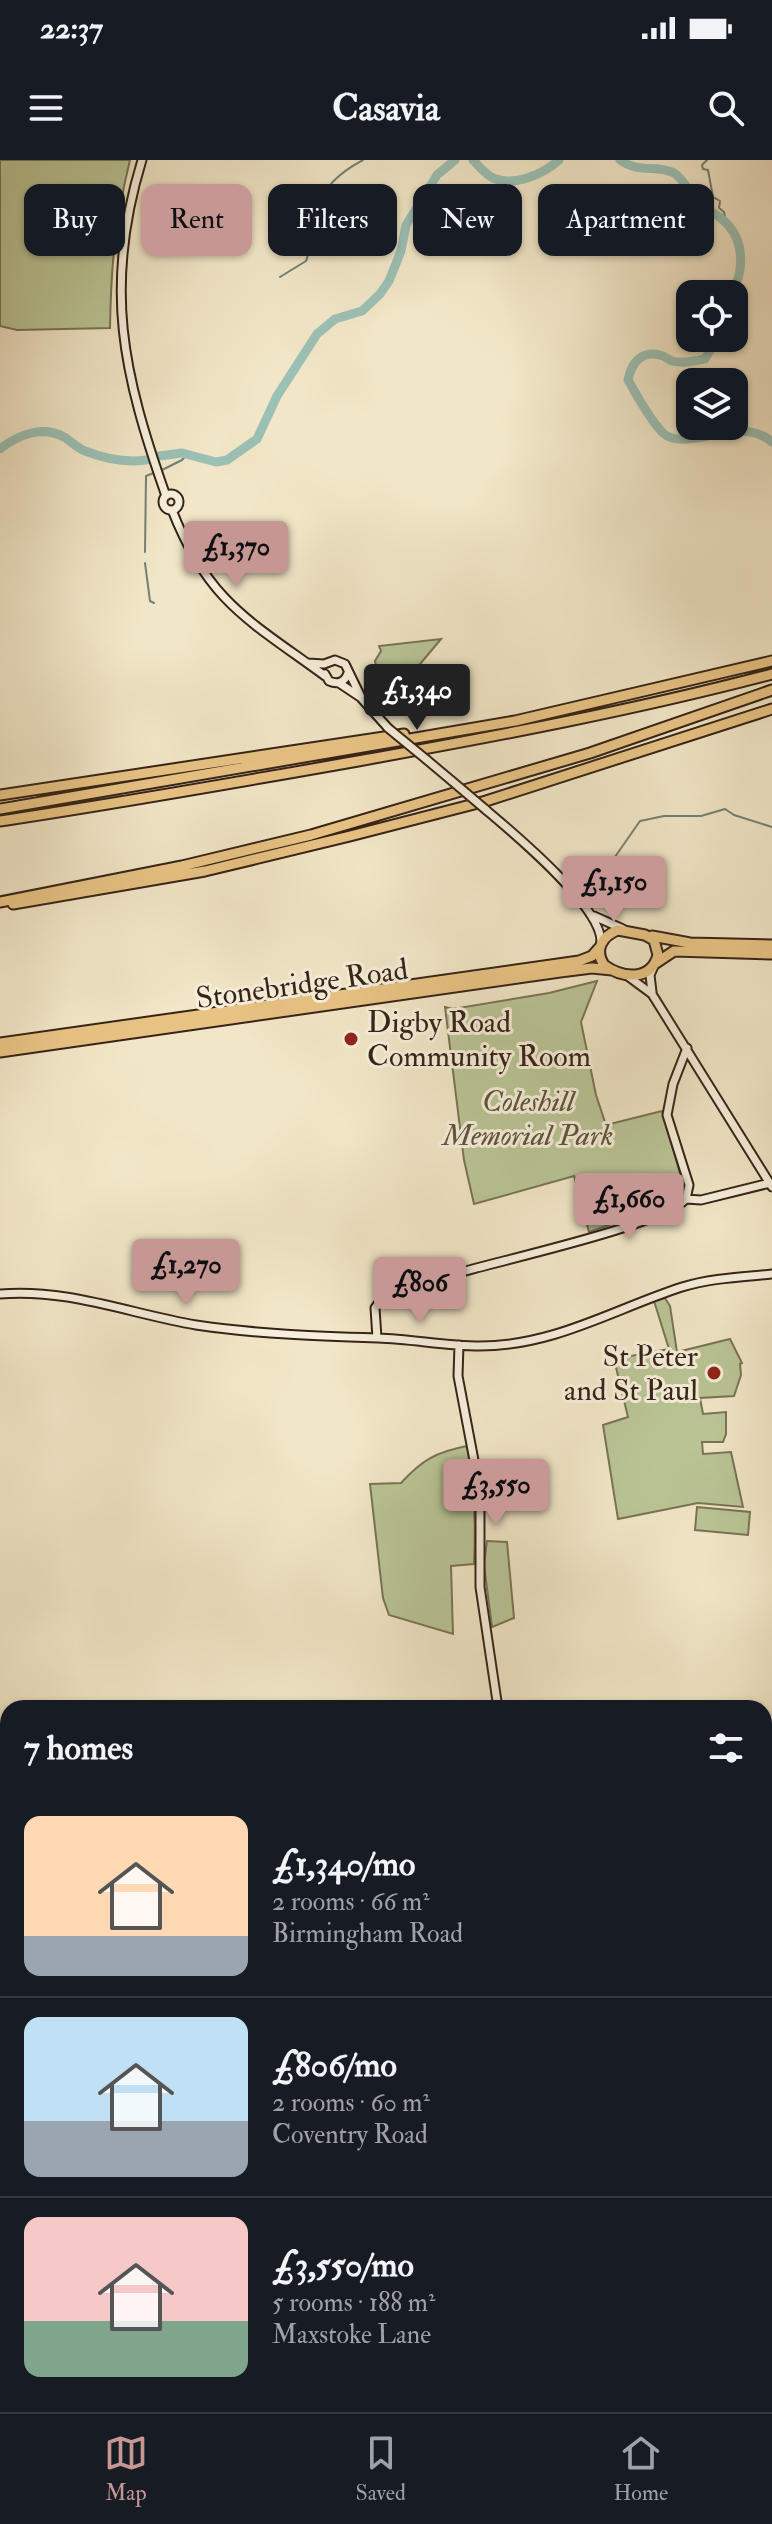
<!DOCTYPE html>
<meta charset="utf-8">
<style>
body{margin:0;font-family:"IM FELL Double Pica",serif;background:#242831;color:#f1f3f6;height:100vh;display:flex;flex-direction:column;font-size:30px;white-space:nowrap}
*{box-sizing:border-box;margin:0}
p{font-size:26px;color:#9ea1a6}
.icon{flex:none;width:44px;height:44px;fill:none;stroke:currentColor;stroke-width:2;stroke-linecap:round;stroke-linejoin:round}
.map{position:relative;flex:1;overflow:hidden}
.side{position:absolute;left:0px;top:1540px;width:772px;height:712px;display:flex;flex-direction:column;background:#171b24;border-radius:24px 24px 0 0;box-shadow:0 2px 6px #0004}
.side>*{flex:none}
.banner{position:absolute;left:24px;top:24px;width:724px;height:72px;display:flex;gap:16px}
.fabs{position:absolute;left:676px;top:120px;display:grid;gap:16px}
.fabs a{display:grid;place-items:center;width:72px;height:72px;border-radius:16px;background:#171b24;box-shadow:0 2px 6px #0004;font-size:40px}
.price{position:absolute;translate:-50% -68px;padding:0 18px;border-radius:8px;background:#c59692;color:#111;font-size:26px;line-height:52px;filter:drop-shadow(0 2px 4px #0008)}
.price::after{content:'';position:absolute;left:50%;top:48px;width:24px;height:18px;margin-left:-12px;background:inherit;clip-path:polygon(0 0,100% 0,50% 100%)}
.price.current{background:#222;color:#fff}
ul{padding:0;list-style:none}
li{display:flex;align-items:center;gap:24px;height:200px;padding:0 24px}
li+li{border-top:2px solid #363941}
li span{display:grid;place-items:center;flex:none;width:224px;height:160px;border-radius:16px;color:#555}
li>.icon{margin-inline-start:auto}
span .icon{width:96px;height:96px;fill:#fffc;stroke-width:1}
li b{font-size:34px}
h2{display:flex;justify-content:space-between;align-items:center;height:96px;padding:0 24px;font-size:34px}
.chip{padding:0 28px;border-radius:16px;background:#171b24;box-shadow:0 2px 6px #0004;font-size:28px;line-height:72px}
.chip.current{background:#c59692;color:#111}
.status{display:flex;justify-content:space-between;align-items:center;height:56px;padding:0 40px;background:#171b24;direction:ltr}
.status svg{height:22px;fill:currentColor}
header{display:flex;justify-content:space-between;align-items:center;height:104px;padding:0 24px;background:#171b24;font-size:36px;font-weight:700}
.dock{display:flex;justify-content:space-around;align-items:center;height:112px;border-top:2px solid #363941;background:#171b24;font-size:22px;color:#9ea1a6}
.dock a{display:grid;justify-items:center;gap:4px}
.dock .current{color:#c59692}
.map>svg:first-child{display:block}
</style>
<div class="status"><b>22:37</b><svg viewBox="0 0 49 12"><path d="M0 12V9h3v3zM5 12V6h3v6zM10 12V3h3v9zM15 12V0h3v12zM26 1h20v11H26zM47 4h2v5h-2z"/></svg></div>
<header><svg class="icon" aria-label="menu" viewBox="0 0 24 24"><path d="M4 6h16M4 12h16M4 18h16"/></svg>Casavia<svg class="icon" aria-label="search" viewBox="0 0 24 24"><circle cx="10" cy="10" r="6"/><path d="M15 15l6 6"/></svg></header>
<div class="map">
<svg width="772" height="2252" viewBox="0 0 772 2252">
<rect width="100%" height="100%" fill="#f1e6c7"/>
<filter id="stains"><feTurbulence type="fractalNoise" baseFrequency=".0025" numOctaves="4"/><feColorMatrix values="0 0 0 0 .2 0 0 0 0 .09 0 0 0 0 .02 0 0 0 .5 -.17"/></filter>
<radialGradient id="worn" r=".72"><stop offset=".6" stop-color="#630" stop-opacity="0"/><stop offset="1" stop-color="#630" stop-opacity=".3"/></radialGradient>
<path fill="#bac596" stroke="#787456" stroke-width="2" d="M 0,0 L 130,0 C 115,61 111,106 110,168 L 17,170 L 0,166 Z
M 441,479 L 385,546 C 372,526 381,522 375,501 L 381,491 L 379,486 Z
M 597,821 L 581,862 L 596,935 L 606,965 L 662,951 L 683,1024 L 672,1043 L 589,1072 L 574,1016 L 474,1044 L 464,1000 L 445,847 L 453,849 L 549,833 Z
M 665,1138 L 670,1146 L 677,1192 L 730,1179 L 742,1203 L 740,1204 L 741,1215 L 734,1236 L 700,1238 L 703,1254 L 726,1252 L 726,1274 L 723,1282 L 702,1282 L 703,1294 L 731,1292 L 743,1347 L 698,1343 L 618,1359 L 603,1265 L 628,1257 L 614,1199 L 669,1189 L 654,1141 Z
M 467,1286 C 475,1326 476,1363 474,1404 L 451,1406 L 453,1474 L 389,1455 L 383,1438 L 370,1324 L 401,1323 C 422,1300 436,1292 467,1286 Z
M 697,1347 L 750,1352 L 748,1375 L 695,1370 Z
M 487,1381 L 507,1382 L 514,1458 L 492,1467 L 484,1405 Z
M 764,1650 L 772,1652 L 772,1821 L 764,1817 Z
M 0,2230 L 8,2231 L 8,2244 L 128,2244 L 201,2252 L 0,2252 Z
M 356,2244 L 475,2244 L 473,2252 L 352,2252 Z"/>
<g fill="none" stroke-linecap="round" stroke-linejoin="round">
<path stroke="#738175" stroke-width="2" d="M 707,0 L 702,5 L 703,9 L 708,10 L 713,37 L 720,41 L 719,48 L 724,52 L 726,63
M 280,117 L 306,101 C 324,52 307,30 363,0
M 162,310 L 182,300 L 187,294
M 145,392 L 146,316 L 156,312
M 145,403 L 150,441 L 154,443
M 594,727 L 640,661 L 664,656 L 701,656 L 725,649 L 734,655 L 772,667"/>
<path stroke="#9bc0b4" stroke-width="9" d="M 473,0 C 479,6 485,14 493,18 C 515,27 543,14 559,0
M 620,0 C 639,14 657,4 674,13 C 685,20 689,33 697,42 C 704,49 715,53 723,60 C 745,79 745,111 731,134
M 717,178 L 705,199 C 694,201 683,204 672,201 C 668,199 664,196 660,195 C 641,190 631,204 628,220 C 638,237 649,259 663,273 C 686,294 739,253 772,282
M 0,289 C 18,275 42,265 64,277 C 71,281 77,288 85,291 C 103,298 126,303 146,300
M 159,296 L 182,293 L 216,302 L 227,300 L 257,279 L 277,236 L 317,174 L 335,159 L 362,151 L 380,134 L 389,121 L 401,91 L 406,65 L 437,15 L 455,0
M 764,1712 L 772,1711
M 349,2252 L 351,2244"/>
<defs>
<path id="secondary" d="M 142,0 C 103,127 123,214 166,336
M163 342a8 8 0 1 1 16 0a8 8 0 1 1-16 0Z
M 172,350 C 208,442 250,461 325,516
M 308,503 L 324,504 L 335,500 L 345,504 L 362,539 L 388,568
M 325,514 L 329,521 C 338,525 345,522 348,513
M 339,523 L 360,537
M 427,600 L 452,621
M 485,649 C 512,672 603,747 601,783
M 594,756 L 623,769
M 629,817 L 652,834 L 772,1027
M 652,832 L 650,815 L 654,806
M 686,1039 L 689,1025 L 667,955 L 673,924 L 687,888
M 0,1134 C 67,1128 131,1154 196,1165 C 256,1174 317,1176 378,1178 C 412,1179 446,1186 480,1186 C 554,1186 614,1149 682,1127 C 711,1118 742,1117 772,1114
M 377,1178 L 375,1148 L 380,1141 C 404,1132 429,1121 455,1114 C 497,1101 664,1065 686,1039 L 701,1040 L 770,1023
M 459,1185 L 458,1216 L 480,1332 L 480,1427 L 498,1548
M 0,2198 L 8,2171"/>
<path id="highway" d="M 0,635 L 404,574
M 0,649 L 515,561 L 772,501
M 0,661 C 120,643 239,622 358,601 C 497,576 635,550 772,514
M 0,742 L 182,706 L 311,675 L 590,593 L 772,530
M 13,744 L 205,711 L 350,676 L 486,641 L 772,549
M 618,770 L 645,775 L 654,780 L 658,795 C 651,822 622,818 604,805 C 594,790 602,776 618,770 Z
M 652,776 L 690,783 L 772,785
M 656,803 L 674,791 L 772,794
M 0,883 L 579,801 L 592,796 L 599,788
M 0,892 L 560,812 L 592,808 L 612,810"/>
</defs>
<use href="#secondary" stroke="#362317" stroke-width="11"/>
<use href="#highway" stroke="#362317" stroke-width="13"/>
<use href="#secondary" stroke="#f6efdb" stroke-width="7"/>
<use href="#highway" stroke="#e8c384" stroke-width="9"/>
<defs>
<path id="secondary-bridge" d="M 388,568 L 427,600
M 452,621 L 485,649"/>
</defs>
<use href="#secondary-bridge" stroke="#362317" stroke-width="11" stroke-linecap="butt"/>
<use href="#secondary-bridge" stroke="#f6efdb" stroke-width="7"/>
</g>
<g fill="#8f2418" stroke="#f6efdb" stroke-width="3">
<circle cx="351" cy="879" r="8"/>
<circle cx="714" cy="1213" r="8"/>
</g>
<g text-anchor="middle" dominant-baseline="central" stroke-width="6" stroke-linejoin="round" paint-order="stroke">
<g font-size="30" fill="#362317" stroke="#f6efdb">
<text transform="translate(302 824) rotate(-8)">Stonebridge Road</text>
</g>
<g font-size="30" fill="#362317" stroke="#f6efdb" text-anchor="start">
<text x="367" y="862">Digby Road<tspan x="367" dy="34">Community Room</tspan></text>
<text x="698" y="1196" text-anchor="end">St Peter<tspan x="698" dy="34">and St Paul</tspan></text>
</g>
<g font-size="30" font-style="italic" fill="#5e543d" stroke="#f6efdb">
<text x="528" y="941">Coleshill<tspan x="528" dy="34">Memorial Park</tspan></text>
</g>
</g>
<rect width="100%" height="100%" filter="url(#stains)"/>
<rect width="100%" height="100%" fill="url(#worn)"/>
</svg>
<div class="fabs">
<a><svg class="icon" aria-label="locate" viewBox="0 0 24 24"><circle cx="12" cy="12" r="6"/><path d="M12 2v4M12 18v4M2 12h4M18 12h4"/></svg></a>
<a><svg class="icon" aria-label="layers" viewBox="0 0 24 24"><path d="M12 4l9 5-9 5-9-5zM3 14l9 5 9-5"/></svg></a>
</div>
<b class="price" style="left:236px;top:429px">£1,370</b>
<b class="price current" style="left:417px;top:572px">£1,340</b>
<b class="price" style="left:614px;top:764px">£1,150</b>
<b class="price" style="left:629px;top:1081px">£1,660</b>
<b class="price" style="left:186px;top:1147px">£1,270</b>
<b class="price" style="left:420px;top:1165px">£806</b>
<b class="price" style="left:496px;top:1367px">£3,550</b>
<div class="banner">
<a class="chip">Buy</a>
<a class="chip current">Rent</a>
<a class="chip">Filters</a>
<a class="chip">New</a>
<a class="chip">Apartment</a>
</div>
<section class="side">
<h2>7 homes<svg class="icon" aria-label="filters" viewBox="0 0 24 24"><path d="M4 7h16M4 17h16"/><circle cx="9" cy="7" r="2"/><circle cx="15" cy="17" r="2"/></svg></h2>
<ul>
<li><span style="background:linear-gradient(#ffd9b3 75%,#9aa5b1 0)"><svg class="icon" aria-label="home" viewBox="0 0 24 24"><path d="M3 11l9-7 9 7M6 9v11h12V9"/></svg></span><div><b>£1,340/mo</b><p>2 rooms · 66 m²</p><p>Birmingham Road</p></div></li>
<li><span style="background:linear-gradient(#bfe0f5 65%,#9aa5b1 0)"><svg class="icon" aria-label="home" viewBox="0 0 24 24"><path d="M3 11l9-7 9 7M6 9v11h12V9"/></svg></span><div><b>£806/mo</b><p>2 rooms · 60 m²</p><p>Coventry Road</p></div></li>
<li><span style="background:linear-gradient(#f6c9c9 65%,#7fa58c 0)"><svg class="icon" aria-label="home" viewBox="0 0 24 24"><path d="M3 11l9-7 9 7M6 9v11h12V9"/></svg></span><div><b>£3,550/mo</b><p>5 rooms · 188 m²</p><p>Maxstoke Lane</p></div></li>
</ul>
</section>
</div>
<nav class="dock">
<a class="current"><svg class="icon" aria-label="map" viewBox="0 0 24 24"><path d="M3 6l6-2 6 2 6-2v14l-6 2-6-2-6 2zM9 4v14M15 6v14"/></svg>Map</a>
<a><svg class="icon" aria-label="saved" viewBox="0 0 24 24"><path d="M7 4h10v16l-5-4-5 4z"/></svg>Saved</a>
<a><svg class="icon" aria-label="home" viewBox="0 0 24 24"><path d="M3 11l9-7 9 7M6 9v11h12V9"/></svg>Home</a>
</nav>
